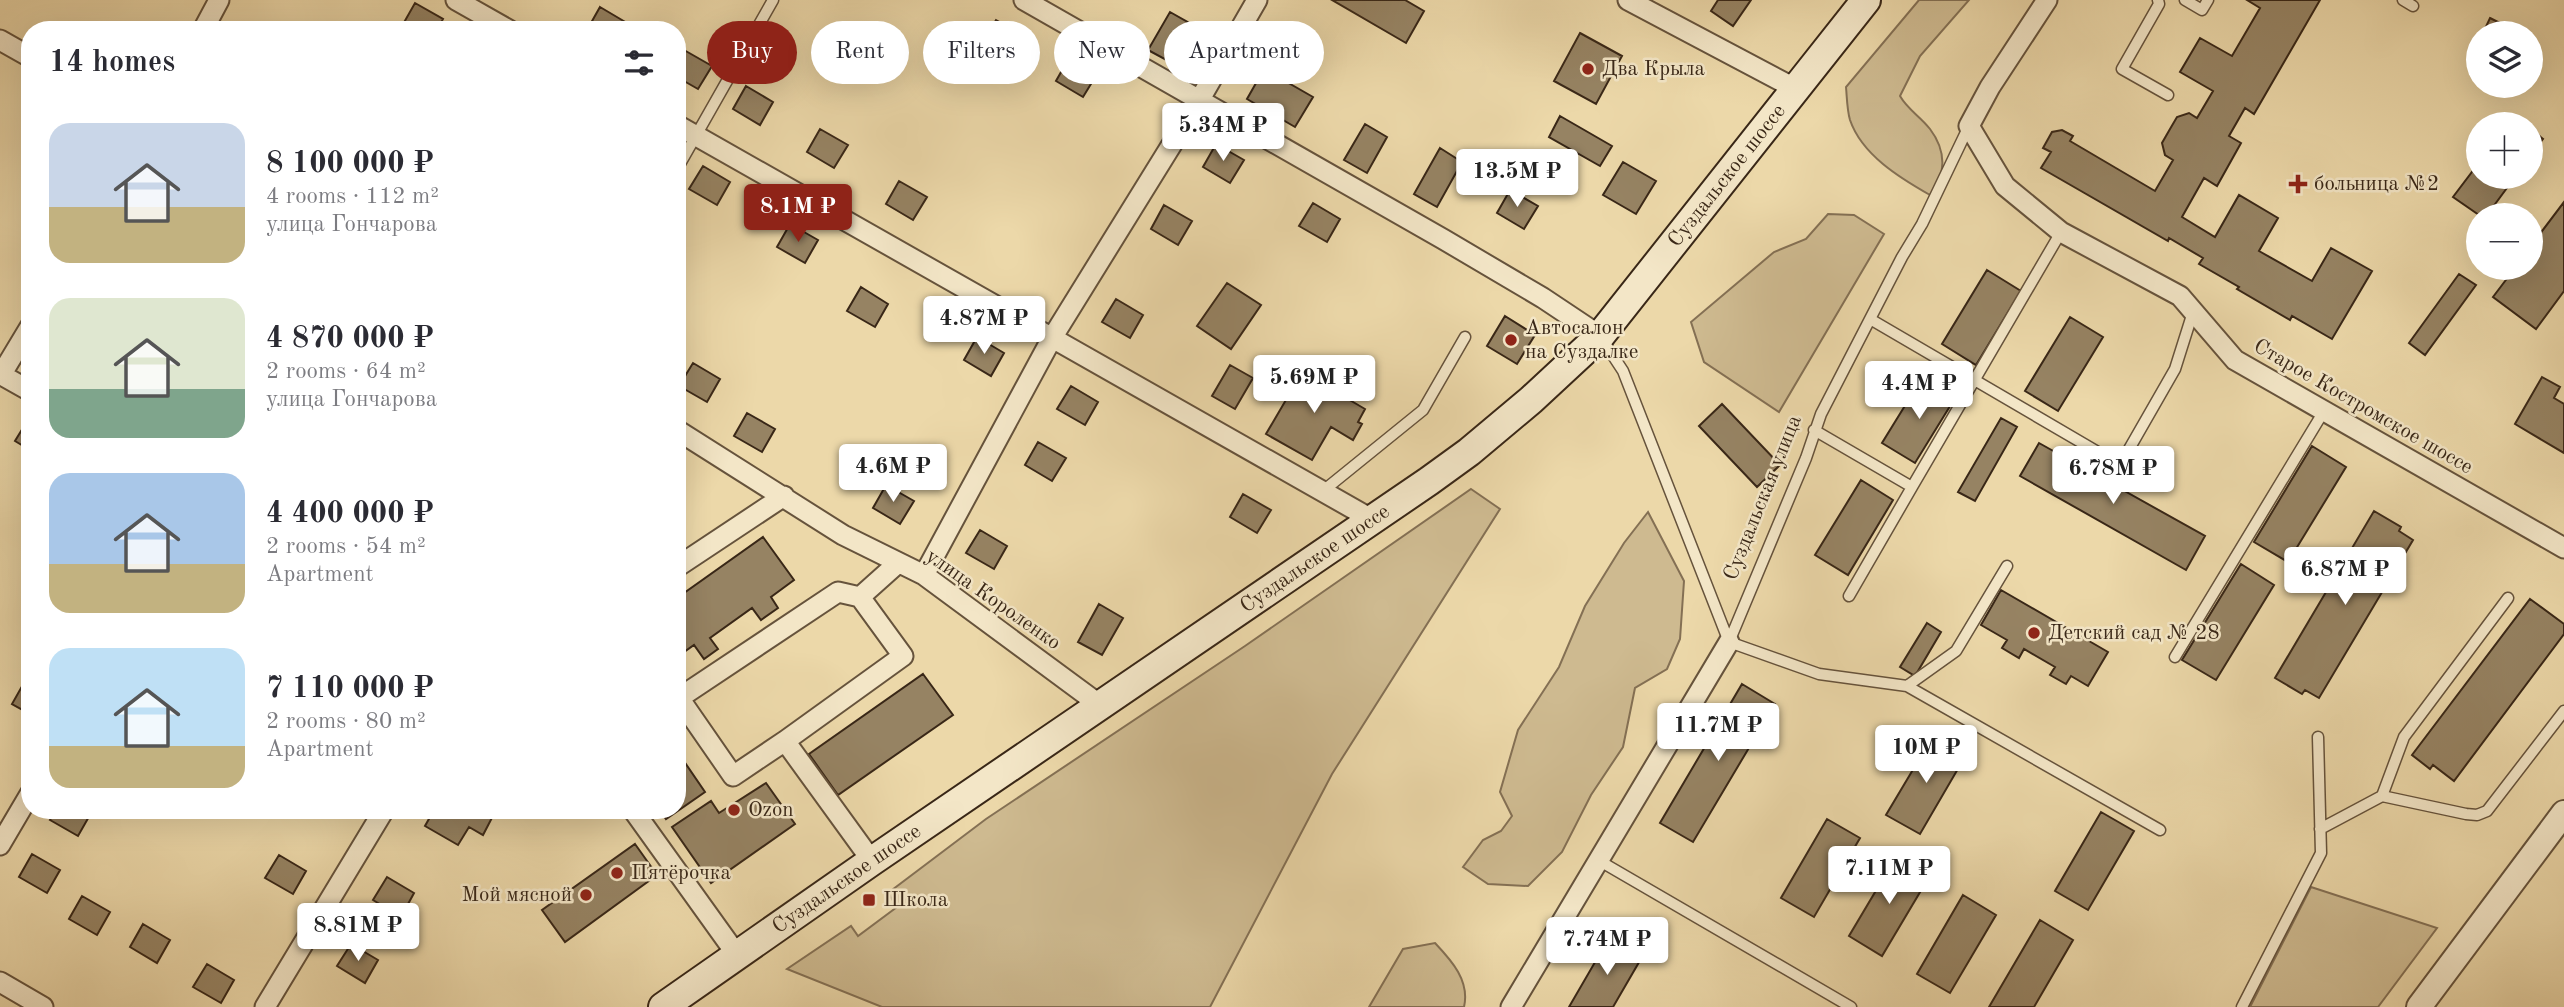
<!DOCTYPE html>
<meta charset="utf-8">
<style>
body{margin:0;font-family:"Old Standard TT",serif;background:#f7f7f7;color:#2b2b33;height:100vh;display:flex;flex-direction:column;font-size:26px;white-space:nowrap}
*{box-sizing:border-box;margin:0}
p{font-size:23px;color:#7c7c81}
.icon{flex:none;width:38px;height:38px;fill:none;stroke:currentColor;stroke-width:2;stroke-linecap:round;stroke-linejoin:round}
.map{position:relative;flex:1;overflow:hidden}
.side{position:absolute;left:21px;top:21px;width:665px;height:798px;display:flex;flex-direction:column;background:#fff;border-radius:28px;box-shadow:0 7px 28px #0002}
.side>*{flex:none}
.banner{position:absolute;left:707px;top:21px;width:665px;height:63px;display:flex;gap:14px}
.fabs{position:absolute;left:2466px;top:21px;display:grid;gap:14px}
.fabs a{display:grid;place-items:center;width:77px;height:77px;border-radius:50%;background:#fff;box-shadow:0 7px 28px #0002;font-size:35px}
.price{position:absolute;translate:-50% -60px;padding:0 16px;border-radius:7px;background:#fff;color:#222;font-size:23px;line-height:46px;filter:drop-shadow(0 2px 4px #0008)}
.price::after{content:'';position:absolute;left:50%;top:42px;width:21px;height:16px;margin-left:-10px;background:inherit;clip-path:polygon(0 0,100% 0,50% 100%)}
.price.current{background:#8f2418;color:#fff}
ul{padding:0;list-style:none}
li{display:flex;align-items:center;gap:21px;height:175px;padding:0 28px}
li span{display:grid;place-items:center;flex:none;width:196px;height:140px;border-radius:21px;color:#555}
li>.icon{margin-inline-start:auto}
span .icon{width:84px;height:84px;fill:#fffc;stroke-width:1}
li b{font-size:30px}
h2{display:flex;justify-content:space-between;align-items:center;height:84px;padding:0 28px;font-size:30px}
.tag{padding:0 24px;border-radius:32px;background:#fff;box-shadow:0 7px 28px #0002;font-size:24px;line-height:63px}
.tag.current{background:#8f2418;color:#fff}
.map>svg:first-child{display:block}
</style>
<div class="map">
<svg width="2564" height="1007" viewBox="0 0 2564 1007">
<rect width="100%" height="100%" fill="#ecd8a9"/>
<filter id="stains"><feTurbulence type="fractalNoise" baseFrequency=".00286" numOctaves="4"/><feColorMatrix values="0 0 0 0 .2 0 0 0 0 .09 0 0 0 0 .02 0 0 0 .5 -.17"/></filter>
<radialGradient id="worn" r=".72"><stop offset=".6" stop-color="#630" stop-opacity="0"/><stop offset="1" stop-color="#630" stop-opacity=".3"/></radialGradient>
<path fill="#ceba90" stroke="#847054" stroke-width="2" d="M 1919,0 L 1969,0 L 1920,56 L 1900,96 C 1908,110 1920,116 1930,129 C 1946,150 1947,175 1930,195 C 1900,178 1862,155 1850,120 C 1847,110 1847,98 1846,87 Z
M 1828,214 L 1854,215 L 1884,234 L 1779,412 L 1704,362 L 1691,322 L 1774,252 L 1806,239 Z
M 1471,489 L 1500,509 L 1332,774 L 1210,1007 L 882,1007 L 787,969 L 851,926 L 858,936 L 897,907 L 888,893 L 986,819 L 1245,646 Z
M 1648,512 L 1684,581 L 1680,639 L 1667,669 L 1635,688 L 1623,747 L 1591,795 L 1562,852 L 1528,886 L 1488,884 L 1463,867 L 1483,840 L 1501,831 L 1512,816 L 1500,792 L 1518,730 L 1559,667 L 1585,606 L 1624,543 Z
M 2311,887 L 2437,928 L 2378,1007 L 2250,1007 Z
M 1435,943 C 1452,961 1470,981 1464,1007 L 1369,1007 L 1403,949 Z"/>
<path fill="#968363" stroke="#392717" stroke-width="2" d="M 1332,0 L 1405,0 L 1424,11 L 1406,43 Z
M 1718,0 L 1751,0 L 1733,26 L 1711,11 Z
M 2247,0 L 2320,0 L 2254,114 L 2245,108 L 2229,136 L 2241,143 L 2217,186 L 2204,178 L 2182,217 L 2215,237 L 2239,195 L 2278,218 L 2259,251 L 2312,281 L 2331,248 L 2372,271 L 2332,339 L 2292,316 L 2290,320 L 2237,289 L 2239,287 L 2199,264 L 2203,258 L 2169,238 L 2168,241 L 2041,168 L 2051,152 L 2043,148 L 2052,132 L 2062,130 L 2073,136 L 2070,141 L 2155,191 L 2173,160 L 2165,155 L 2162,143 L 2170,129 L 2177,117 L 2189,113 L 2197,118 L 2213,91 L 2180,72 L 2200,38 L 2232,56 L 2260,8 Z
M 415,3 L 443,19 L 437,30 L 407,30 L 402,26 Z
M 600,7 L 627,23 L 623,30 L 587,30 Z
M 1170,12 L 1191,24 L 1170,62 L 1148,50 Z
M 2490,18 L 2512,29 L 2510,33 L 2483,33 Z
M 996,20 L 1024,36 L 1010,59 L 983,43 Z
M 1580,33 L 1622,56 L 1596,104 L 1554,81 Z
M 684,50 L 712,66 L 698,89 L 677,77 L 677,62 Z
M 1069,58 L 1097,74 L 1083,97 L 1056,81 Z
M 1264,69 L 1313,97 L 1295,127 L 1247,99 Z
M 746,86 L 773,102 L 760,125 L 733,109 Z
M 1560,116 L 1612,146 L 1600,166 L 1549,137 Z
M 2515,116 L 2526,124 L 2509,124 Z
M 1365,124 L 1387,137 L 1367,173 L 1344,160 Z
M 2530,128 L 2543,139 L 2530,156 Z
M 820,129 L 848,145 L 834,168 L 807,152 Z
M 1216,144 L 1244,160 L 1230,183 L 1203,167 Z
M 1440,148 L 1462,162 L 1437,207 L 1414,194 Z
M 1623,162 L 1656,181 L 1636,214 L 1603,195 Z
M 2478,164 L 2478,177 L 2515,177 L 2487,215 L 2479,215 L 2453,197 Z
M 703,166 L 730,182 L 717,205 L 689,189 Z
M 899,181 L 927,197 L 913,220 L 886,204 Z
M 1510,190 L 1538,206 L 1524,229 L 1497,213 Z
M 2564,202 L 2564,291 L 2536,329 L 2493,297 L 2515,268 L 2530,268 L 2530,247 Z
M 1313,203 L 1340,219 L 1327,242 L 1299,226 Z
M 1164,205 L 1192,221 L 1178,245 L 1151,229 Z
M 790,224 L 818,240 L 805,263 L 777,247 Z
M 1987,270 L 2021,291 L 1976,365 L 1942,344 Z
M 2459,274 L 2476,285 L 2425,355 L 2409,343 Z
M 1227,283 L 1261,305 L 1231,349 L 1197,326 Z
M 861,287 L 888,304 L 875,327 L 847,311 Z
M 1116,299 L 1143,315 L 1130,338 L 1102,322 Z
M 1505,316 L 1535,335 L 1517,364 L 1487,346 Z
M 2070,317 L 2103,337 L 2058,411 L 2025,391 Z
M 977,337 L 1004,353 L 991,376 L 964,360 Z
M 693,363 L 720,379 L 707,402 L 679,386 Z
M 1230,365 L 1253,378 L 1235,409 L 1212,396 Z
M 1304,369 L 1350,396 L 1348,399 L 1365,409 L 1358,422 L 1362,424 L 1353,440 L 1331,427 L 1312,460 L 1266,434 Z
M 2542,377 L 2560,387 L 2554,398 L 2564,404 L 2564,453 L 2515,424 Z
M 1922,378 L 1955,398 L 1915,463 L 1882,443 Z
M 1071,386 L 1098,402 L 1085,425 L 1057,409 Z
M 1722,404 L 1780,465 L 1757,487 L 1699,426 Z
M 747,413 L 775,429 L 762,452 L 734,436 Z
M 29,418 L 30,419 L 30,450 L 15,441 Z
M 2001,418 L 2017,427 L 1975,501 L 1958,492 Z
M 1038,442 L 1066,458 L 1052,481 L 1025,465 Z
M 2039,443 L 2205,536 L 2186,570 L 2020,476 Z
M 2312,446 L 2346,467 L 2288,562 L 2254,542 Z
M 1861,480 L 1893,500 L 1848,575 L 1815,555 Z
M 886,485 L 914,501 L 900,524 L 873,508 Z
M 1243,494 L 1271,510 L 1257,533 L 1230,517 Z
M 2374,511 L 2401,527 L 2399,531 L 2413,540 L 2319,698 L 2305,690 L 2302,694 L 2275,678 Z
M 980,530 L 1007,546 L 994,569 L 966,553 Z
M 763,537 L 794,580 L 771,597 L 778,608 L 761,620 L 752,608 L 710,638 L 718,649 L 704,659 L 694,645 L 677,657 L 677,598 Z
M 2241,564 L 2274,585 L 2216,680 L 2182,660 Z
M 2001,590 L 2108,652 L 2088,686 L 2071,676 L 2066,684 L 2050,675 L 2055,667 L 2024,649 L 2019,658 L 2002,648 L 2007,640 L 1981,625 Z
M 2530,599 L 2564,624 L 2564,634 L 2454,781 L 2433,765 L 2430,769 L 2412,755 Z
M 1099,604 L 1123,618 L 1102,655 L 1078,642 Z
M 1927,623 L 1941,632 L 1915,676 L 1900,667 Z
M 923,674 L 953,715 L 838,795 L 809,754 Z
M 25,681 L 30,683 L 30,714 L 12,704 Z
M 1742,684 L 1775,704 L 1693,842 L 1660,823 Z
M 1933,736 L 1966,755 L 1920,834 L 1886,815 Z
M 677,751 L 705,792 L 666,819 L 660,810 L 677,810 Z
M 766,783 L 795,824 L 711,883 L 672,827 L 711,801 L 719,813 Z
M 56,810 L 86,810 L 91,813 L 78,836 L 50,820 Z
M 434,810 L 496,810 L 483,835 L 469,827 L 458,845 L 425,826 Z
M 2101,812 L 2134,831 L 2088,910 L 2055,891 Z
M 1827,819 L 1860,838 L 1814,917 L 1781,898 Z
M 635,844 L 657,875 L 565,942 L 542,910 Z
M 32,854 L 60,870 L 47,893 L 19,877 Z
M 279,855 L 306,871 L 293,894 L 265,878 Z
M 1896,857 L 1929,877 L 1882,956 L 1849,936 Z
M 387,877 L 414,893 L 401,917 L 373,900 Z
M 1963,895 L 1996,915 L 1950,993 L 1917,974 Z
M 82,896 L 110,912 L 97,935 L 69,919 Z
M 2040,920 L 2073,940 L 2034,1007 L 1989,1007 Z
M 143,924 L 170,940 L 157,963 L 130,947 Z
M 1609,938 L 1642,957 L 1613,1007 L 1569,1007 Z
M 351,944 L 378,960 L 365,983 L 337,966 Z
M 207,964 L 234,980 L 221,1003 L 193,987 Z"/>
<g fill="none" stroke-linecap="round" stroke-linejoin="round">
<defs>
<path id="service" d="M 2158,0 L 2159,4 L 2122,69 L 2168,95
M 2185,0 L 2202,10 L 2208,0
M 2403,0 L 2413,6
M 677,169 L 773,0
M 1870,319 L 2120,465 L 2175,369 L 2193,312
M 1602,339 L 1623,371 L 1729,642 L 1819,674 L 1907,686 L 2160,830
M 1814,430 L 1912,487 L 2061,232
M 1323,491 L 1423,410 L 1465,337
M 1849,596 L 1912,487
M 1729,642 L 1806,458 L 1821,414 L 1902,257 L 1922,224 L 1969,126
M 2175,657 L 2324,411
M 1907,686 L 1956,651 L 2007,566
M 2382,796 L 2404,737 L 2508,598
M 2320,829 L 2382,796 L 2466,814 L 2477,815 L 2487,811 L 2564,711
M 1598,860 L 1851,1007
M 2242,1007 L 2321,853 L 2318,737"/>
<path id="minor" d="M 456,0 L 509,30
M 1024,0 L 1443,239 L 1543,298 L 1600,336
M 1628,0 L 1796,89
M 2047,0 L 1990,87 L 1969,126 L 2005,186 L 2061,232 L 2180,296 L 2235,360 L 2564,548
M 203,30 L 219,0
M 0,40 L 30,57
M 677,125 L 1373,520
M 0,374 L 30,391
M 1,375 L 30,327
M 677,430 L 843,535 L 924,575 L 1100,705
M 677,567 L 784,496
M 924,575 L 1052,338 L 1200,99 L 1257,0
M 860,597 L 898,563
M 785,741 L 733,776 L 679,698 L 838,592 L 860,597 L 903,656 L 785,741 L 872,861
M 633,810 L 737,955
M 0,845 L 30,794
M 0,982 L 43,1007
M 265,1007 L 384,810
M 1511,1007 L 1729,642"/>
<path id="tertiary" d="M 2419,1007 L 2564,813"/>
<g id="secondary">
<path id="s1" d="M 663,1007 L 872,861 L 1429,481 L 1469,452 L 1531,400 L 1600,336 L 1866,0"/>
</g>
</defs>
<use href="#service" stroke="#66533c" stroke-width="13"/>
<use href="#minor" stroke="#66533c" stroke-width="23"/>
<use href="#tertiary" stroke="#66533c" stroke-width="28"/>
<use href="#secondary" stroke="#392717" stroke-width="32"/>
<use href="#service" stroke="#f3e6c7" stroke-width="10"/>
<use href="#minor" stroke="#f3e6c7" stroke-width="19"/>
<use href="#tertiary" stroke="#f3e6c7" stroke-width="24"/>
<use href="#secondary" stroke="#f3e6c7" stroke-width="28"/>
</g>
<g fill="#8f2418" stroke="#f3e6c7" stroke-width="2.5">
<circle cx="1588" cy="69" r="7"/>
<path d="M2294.5 173.5h7v7h7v7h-7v7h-7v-7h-7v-7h7z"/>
<circle cx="1511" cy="340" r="7"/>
<circle cx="2034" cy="633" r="7"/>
<circle cx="734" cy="810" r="7"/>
<circle cx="617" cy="873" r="7"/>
<circle cx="586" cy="895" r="7"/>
<rect x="862" y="893" width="14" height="14" rx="3.5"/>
</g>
<g text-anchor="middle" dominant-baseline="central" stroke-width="5" stroke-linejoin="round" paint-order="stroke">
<g font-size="21" fill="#392717" stroke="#f3e6c7" text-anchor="start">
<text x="1602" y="69">Два Крыла</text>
<text x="2314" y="184">больница №2</text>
<text x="1525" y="328">Автосалон<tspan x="1525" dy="24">на Суздалке</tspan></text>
<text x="2048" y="633">Детский сад № 28</text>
<text x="748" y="810">Ozon</text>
<text x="631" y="873">Пятёрочка</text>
<text x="572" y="895" text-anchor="end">Мой мясной</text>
<text x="883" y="900">Школа</text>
</g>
<g font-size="21" fill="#392717" stroke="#f3e6c7">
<text stroke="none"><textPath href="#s1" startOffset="1358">Суздальское шоссе</textPath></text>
<text transform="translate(2363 407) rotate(30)">Старое Костромское шоссе</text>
<text transform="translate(1763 498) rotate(-68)">Суздальская улица</text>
<text stroke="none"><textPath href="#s1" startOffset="791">Суздальское шоссе</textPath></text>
<text transform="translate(993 600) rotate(35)">улица Короленко</text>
<text stroke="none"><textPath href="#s1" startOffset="224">Суздальское шоссе</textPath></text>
</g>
</g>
<rect width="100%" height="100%" filter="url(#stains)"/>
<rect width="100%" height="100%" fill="url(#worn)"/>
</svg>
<div class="fabs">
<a><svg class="icon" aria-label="layers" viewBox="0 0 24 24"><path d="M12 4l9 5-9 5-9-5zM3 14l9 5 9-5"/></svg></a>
<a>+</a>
<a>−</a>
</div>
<b class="price" style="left:1223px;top:163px">5.34M ₽</b>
<b class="price" style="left:1517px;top:209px">13.5M ₽</b>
<b class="price current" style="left:798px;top:244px">8.1M ₽</b>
<b class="price" style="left:984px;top:356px">4.87M ₽</b>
<b class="price" style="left:1314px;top:415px">5.69M ₽</b>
<b class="price" style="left:1919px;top:421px">4.4M ₽</b>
<b class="price" style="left:893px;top:504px">4.6M ₽</b>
<b class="price" style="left:2113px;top:506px">6.78M ₽</b>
<b class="price" style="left:2345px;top:607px">6.87M ₽</b>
<b class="price" style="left:1718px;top:763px">11.7M ₽</b>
<b class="price" style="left:1926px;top:785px">10M ₽</b>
<b class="price" style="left:1889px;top:906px">7.11M ₽</b>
<b class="price" style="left:358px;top:963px">8.81M ₽</b>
<b class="price" style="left:1607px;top:977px">7.74M ₽</b>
<div class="banner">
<a class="tag current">Buy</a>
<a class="tag">Rent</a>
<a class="tag">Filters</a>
<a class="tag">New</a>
<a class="tag">Apartment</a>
</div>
<section class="side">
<h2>14 homes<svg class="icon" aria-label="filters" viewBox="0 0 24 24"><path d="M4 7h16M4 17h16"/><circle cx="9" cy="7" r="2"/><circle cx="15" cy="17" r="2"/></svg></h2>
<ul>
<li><span style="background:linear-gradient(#c9d6e8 60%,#c2b280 0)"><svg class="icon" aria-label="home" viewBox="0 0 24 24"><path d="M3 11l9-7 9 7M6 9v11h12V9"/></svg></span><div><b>8 100 000 ₽</b><p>4 rooms · 112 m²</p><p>улица Гончарова</p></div></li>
<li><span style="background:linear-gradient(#dfe7d0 65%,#7fa58c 0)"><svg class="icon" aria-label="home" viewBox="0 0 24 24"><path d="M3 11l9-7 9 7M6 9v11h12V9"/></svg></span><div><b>4 870 000 ₽</b><p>2 rooms · 64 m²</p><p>улица Гончарова</p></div></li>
<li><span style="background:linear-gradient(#a9c7e8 65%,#c2b280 0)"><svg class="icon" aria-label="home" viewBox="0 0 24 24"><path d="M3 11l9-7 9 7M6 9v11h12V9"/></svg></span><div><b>4 400 000 ₽</b><p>2 rooms · 54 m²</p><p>Apartment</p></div></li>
<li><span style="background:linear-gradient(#bfe0f5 70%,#c2b280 0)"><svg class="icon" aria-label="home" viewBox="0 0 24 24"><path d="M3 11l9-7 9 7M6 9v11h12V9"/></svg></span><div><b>7 110 000 ₽</b><p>2 rooms · 80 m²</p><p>Apartment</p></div></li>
</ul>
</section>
</div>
